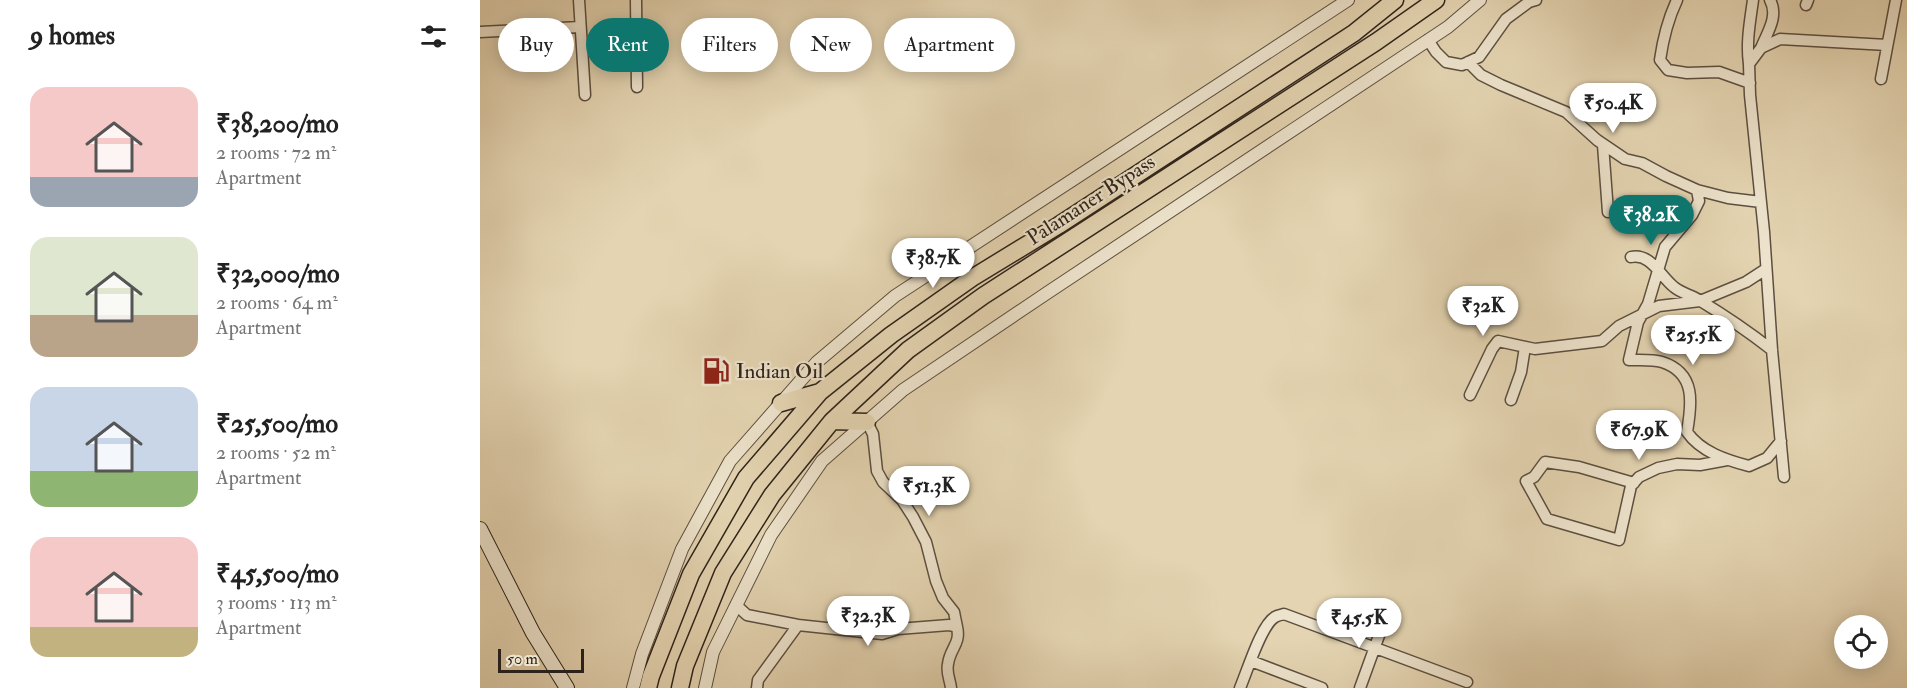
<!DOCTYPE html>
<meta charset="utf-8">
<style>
body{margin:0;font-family:"IM FELL Double Pica",serif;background:#f6f6f6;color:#222;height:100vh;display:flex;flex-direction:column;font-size:22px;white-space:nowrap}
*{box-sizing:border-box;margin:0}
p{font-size:20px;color:#767676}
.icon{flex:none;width:33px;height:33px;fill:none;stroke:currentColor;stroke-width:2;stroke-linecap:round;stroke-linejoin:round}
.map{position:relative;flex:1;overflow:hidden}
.drawer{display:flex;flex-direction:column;background:#fff;width:480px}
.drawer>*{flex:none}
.top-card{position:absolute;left:18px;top:18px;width:570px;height:54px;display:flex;gap:12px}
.buttons{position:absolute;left:1354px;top:615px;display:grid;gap:12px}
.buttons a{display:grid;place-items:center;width:54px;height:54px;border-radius:50%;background:#fff;box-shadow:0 3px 15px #0003;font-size:30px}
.scale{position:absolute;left:18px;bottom:15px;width:86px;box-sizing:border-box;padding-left:6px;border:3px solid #2e231b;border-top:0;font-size:16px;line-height:21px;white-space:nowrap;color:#2e231b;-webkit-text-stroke:4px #ede3cc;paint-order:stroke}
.price{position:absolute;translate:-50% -51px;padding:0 14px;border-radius:21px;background:#fff;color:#222;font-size:20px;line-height:39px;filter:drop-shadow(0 2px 3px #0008)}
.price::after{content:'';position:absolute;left:50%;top:36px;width:18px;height:14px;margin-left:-9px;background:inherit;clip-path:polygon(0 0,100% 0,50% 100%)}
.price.current{background:#0f766e;color:#fff}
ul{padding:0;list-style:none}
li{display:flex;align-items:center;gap:18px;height:150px;padding:0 30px}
li span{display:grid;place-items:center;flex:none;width:168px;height:120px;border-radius:18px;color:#555}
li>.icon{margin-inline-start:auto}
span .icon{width:72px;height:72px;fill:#fffc;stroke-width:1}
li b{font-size:26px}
h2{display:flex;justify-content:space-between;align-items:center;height:72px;padding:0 30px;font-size:26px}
.pill{padding:0 21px;border-radius:27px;background:#fff;box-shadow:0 3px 15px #0003;font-size:21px;line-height:54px}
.pill.current{background:#0f766e;color:#fff}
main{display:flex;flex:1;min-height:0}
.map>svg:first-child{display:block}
</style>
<main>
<section class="drawer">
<h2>9 homes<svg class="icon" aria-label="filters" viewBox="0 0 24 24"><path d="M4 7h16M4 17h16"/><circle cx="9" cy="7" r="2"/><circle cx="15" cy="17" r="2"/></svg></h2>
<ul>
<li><span style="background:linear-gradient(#f6c9c9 75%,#9aa5b1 0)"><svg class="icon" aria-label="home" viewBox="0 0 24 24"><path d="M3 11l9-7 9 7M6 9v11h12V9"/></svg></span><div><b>₹38,200/mo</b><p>2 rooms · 72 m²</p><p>Apartment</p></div></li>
<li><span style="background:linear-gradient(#dfe7d0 65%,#b9a48a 0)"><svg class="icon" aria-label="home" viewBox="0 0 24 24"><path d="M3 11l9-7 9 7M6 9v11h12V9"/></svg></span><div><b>₹32,000/mo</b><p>2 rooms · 64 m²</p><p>Apartment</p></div></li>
<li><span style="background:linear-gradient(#c9d6e8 70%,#8fb573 0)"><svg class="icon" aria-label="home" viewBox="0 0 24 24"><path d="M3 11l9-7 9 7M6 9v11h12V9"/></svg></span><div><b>₹25,500/mo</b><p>2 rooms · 52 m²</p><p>Apartment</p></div></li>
<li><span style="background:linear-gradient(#f6c9c9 75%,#c2b280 0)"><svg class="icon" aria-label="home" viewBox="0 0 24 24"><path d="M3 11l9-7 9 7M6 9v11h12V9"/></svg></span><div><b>₹45,500/mo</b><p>3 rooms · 113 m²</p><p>Apartment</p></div></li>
</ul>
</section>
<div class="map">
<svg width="1427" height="688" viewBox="0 0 1427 688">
<rect width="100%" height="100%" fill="#e4d4b1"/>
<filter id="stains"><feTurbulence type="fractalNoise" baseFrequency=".00333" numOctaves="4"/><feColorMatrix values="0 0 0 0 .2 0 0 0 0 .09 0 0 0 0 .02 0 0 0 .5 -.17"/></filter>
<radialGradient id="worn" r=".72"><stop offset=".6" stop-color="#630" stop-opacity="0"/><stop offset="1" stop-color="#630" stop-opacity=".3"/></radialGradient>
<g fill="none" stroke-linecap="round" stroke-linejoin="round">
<defs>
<path id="minor" d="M 99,0 L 105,95
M 156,0 L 157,87
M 1197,0 C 1188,19 1183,39 1180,60 L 1188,70 L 1207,73 L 1239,72 L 1270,83
M 1326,5 L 1328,0
M 0,32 L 100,27
M 948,40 L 956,52 L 966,62 L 982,65 L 999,57 L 1026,19 L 1049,2 L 1056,0
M 1281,48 C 1287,33 1299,16 1290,0
M 988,62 L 1001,75 L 1021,85 L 1086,112 L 1117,140 L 1145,159 L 1162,163 L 1186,176 L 1217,190 L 1248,198 L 1281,202
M 1269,64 C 1266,42 1270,22 1273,0
M 1401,79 L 1416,0
M 1123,145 L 1128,212
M 1217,190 L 1219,201 L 1212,215 L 1185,247 L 1168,304 L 1158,322 L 1149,360 C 1159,360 1172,359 1182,362 C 1216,373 1212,403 1207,432 C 1221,452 1246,460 1269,466 L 1287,458 L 1301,441
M 1151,257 C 1171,253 1180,276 1194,287 C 1201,293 1211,295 1219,300 C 1244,315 1269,332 1292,350
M 990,395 L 1012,349 L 1018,341 L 1055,349 L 1122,341 L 1139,326 L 1179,306 L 1220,301 L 1266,282 L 1286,269
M 1031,400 L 1041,372 L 1045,347
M 387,422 L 393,434 L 397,471 L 403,482 L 422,500 L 433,517 L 446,542 L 456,581 L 463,598 L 474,612 L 477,627
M 1304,477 L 1292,350 L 1284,232 L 1270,95 L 1269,64 L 1281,48 L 1300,39 L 1407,45
M 1154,483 L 1099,467 L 1065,462 L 1054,477 L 1046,481 L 1067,519 L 1139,540 L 1151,486 L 1159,477 L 1178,468 L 1197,464 L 1220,465 L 1247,460
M 256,605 L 267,615 L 318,625
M 771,661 L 842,688
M 277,688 L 278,680 L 318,625 L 402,634 L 418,629 L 469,625 L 477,627 C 481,644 470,648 468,664 C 466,673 470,679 471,688
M 760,688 C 767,672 781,625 795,617 C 798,615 801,615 804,614 L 987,682
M 880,688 L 905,619"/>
<path id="tertiary" d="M 153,688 L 162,654 L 202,549 L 250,461 L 337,362 L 415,296 L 868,0
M 225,688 L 233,652 L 291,535 L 342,461 L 423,390 L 567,293 L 968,27 L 1000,0"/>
<path id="secondary" d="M 0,529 L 53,633 L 87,688"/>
<path id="trunk" d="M 301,403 L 340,392
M 352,421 L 387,422
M 168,688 L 171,676 L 211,574 L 266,478 L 340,392 L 411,335 L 492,278 L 579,225 L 874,33 L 915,0
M 200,688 L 205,666 L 243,573 L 292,495 L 352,421 L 428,350 L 503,296 L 896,42 L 956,0"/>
</defs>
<use href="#minor" stroke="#5c4f40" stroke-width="13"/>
<use href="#tertiary" stroke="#5c4f40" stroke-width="14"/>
<use href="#secondary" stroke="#2e231b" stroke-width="16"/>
<use href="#trunk" stroke="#2e231b" stroke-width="19"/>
<use href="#minor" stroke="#ede3cc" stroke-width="10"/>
<use href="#tertiary" stroke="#ede3cc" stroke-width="12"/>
<use href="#secondary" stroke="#ede3cc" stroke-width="14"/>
<use href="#trunk" stroke="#e4d4b1" stroke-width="16"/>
</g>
<defs>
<symbol id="fuel-bare" viewBox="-9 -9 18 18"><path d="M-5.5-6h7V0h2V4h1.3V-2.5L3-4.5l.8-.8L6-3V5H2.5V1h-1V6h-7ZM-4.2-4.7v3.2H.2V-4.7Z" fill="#8f2418" stroke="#ede3cc" stroke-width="2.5" paint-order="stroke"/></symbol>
</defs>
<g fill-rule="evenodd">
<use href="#fuel-bare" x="217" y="352" width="38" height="38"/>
</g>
<g text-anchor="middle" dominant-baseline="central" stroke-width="4.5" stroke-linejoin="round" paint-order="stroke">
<g font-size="21" fill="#2e231b" stroke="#ede3cc">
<text transform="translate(611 200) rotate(-33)">Palamaner Bypass</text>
</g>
<g font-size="21" fill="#2e231b" stroke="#ede3cc" text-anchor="start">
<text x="256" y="371">Indian Oil</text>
</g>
</g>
<rect width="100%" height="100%" filter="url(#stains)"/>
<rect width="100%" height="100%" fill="url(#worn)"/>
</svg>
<div class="buttons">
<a><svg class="icon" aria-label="locate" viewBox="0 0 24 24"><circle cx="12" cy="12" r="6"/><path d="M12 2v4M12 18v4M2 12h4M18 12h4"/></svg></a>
</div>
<div class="scale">50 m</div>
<b class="price" style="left:1133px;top:134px">₹50.4K</b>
<b class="price current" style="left:1171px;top:246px">₹38.2K</b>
<b class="price" style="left:453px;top:289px">₹38.7K</b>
<b class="price" style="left:1003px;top:337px">₹32K</b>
<b class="price" style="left:1213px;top:366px">₹25.5K</b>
<b class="price" style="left:1159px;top:461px">₹67.9K</b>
<b class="price" style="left:449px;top:517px">₹51.3K</b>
<b class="price" style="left:388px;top:647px">₹32.3K</b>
<b class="price" style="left:879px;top:649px">₹45.5K</b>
<div class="top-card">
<a class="pill">Buy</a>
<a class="pill current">Rent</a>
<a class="pill">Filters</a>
<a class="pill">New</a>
<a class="pill">Apartment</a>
</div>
</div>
</main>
